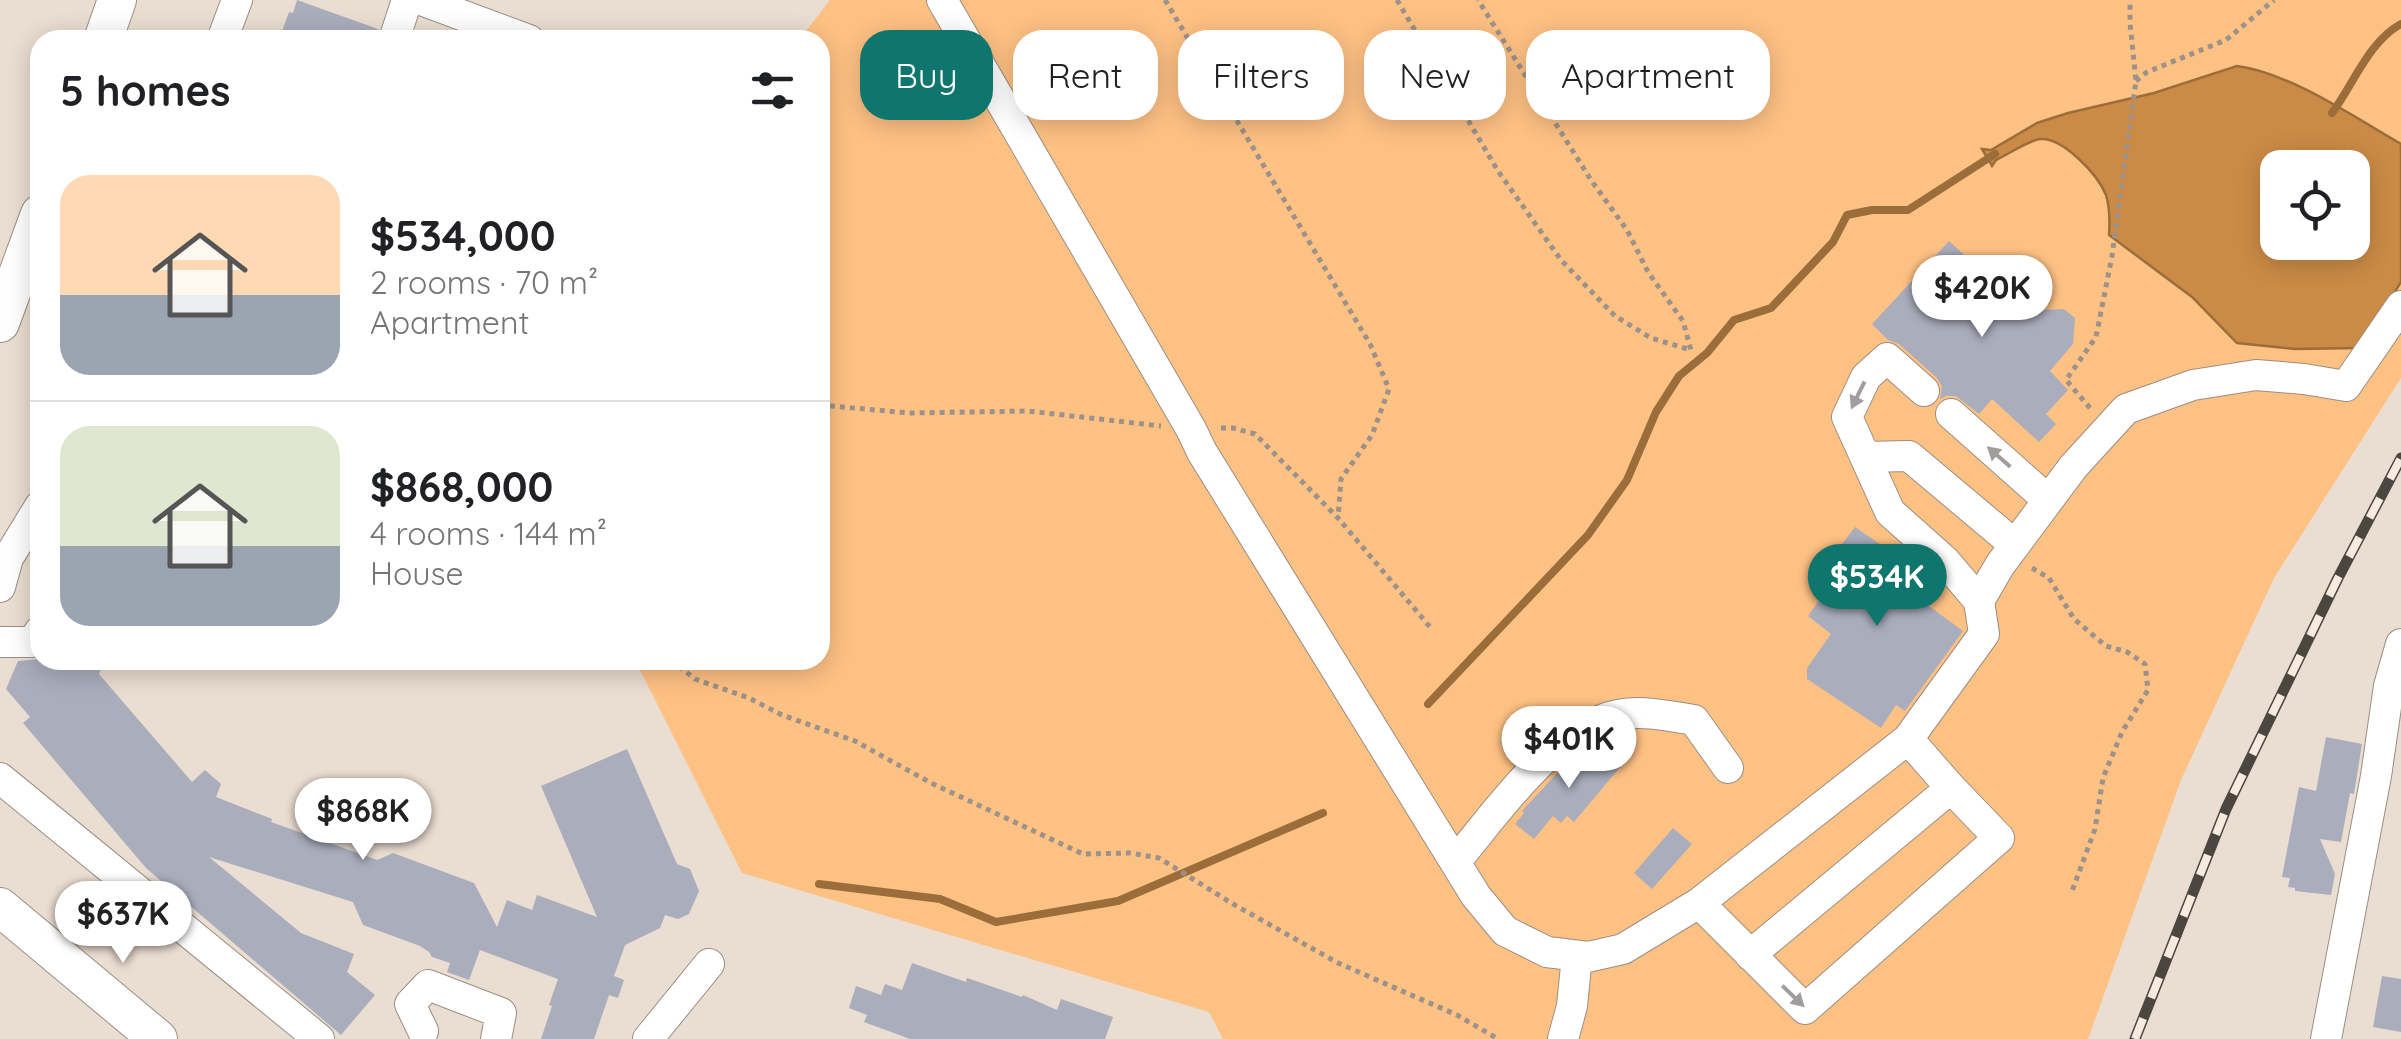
<!DOCTYPE html>
<meta charset="utf-8">
<style>
body{margin:0;font-family:Quicksand,sans-serif;background:#f6f6f6;color:#202124;height:100vh;display:flex;flex-direction:column;font-size:38px;white-space:nowrap}
*{box-sizing:border-box;margin:0}
p{font-size:32px;color:#757577}
.icon{flex:none;width:55px;height:55px;fill:none;stroke:currentColor;stroke-width:2;stroke-linecap:round;stroke-linejoin:round}
.map{position:relative;flex:1;overflow:hidden}
.panel{position:absolute;left:30px;top:30px;width:800px;height:640px;display:flex;flex-direction:column;background:#fff;border-radius:30px;box-shadow:0 5px 25px #0003}
.panel>*{flex:none}
.hud{position:absolute;left:860px;top:30px;width:950px;height:90px;display:flex;gap:20px}
.buttons{position:absolute;left:2260px;top:150px;display:grid;gap:20px}
.buttons a{display:grid;place-items:center;width:110px;height:110px;border-radius:20px;background:#fff;box-shadow:0 5px 25px #0003;font-size:50px}
.price{position:absolute;translate:-50% -85px;padding:0 22px;border-radius:35px;background:#fff;color:#222;font-size:32px;line-height:65px;filter:drop-shadow(0 2px 5px #0008)}
.price::after{content:'';position:absolute;left:50%;top:60px;width:30px;height:22px;margin-left:-15px;background:inherit;clip-path:polygon(0 0,100% 0,50% 100%)}
.price.on{background:#0f766e;color:#fff}
ul{padding:0;list-style:none}
li{display:flex;align-items:center;gap:30px;height:250px;padding:0 30px}
li+li{border-top:2px solid #e0e0e0}
li span{display:grid;place-items:center;flex:none;width:280px;height:200px;border-radius:30px;color:#555}
li>.icon{margin-inline-start:auto}
span .icon{width:120px;height:120px;fill:#fffc;stroke-width:1}
li b{font-size:42px}
h2{display:flex;justify-content:space-between;align-items:center;height:120px;padding:0 30px;font-size:42px}
.tag{padding:0 35px;border-radius:30px;background:#fff;box-shadow:0 5px 25px #0003;font-size:35px;line-height:90px}
.tag.on{background:#0f766e;color:#fff}
.map>svg:first-child{display:block}
</style>
<div class="map">
<svg width="2401" height="1039" viewBox="0 0 2401 1039">
<rect width="100%" height="100%" fill="#eaddd1"/>
<path fill="#fec184" fill-rule="evenodd" d="M 830,0 L 2401,0 L 2401,378 L 2274,578 L 2181,780 L 2088,1039 L 1223,1039 L 1209,1012 L 742,873 L 635,660 L 820,660 L 820,40 L 799,40 ZM 2278,168 L 2352,168 L 2352,242 L 2278,242 Z"/>
<path fill="#cb8b46" stroke="#9b6d3b" stroke-width="2.5" fill-rule="evenodd" d="M 2237,66 C 2290,73 2354,117 2401,144 L 2401,282 L 2360,348 L 2295,349 L 2237,343 L 2192,297 L 2109,235 C 2110,221 2110,208 2106,195 C 2098,175 2063,137 2040,139 C 2029,140 2007,155 1996,160 L 1992,166 L 1982,149 L 1991,150 L 2037,123 L 2068,113 L 2154,93 ZM 2278,168 L 2352,168 L 2352,242 L 2278,242 Z"/>
<g fill="none" stroke-linecap="round" stroke-linejoin="round">
<path stroke="#9b6d3b" stroke-width="8" d="M 2332,113 C 2353,85 2369,41 2401,24
M 1428,704 L 1588,535 L 1627,480 L 1656,412 L 1679,376 L 1707,353 L 1734,320 L 1771,308 L 1833,242 L 1847,215 L 1872,210 L 1908,210 L 1995,154
M 819,884 L 940,899 L 996,922 L 1118,901 L 1323,813"/>
</g>
<path fill="#aaadbc" d="M 297,0 L 378,29 L 376,40 L 279,40 L 289,12 L 293,13 Z
M 1949,241 L 2013,300 L 2022,290 L 2044,310 L 2064,309 L 2075,318 L 2073,344 L 2050,371 L 2068,390 L 2046,414 L 2056,424 L 2039,442 L 1992,399 L 1979,414 L 1956,396 L 1946,396 L 1940,399 L 1942,386 L 1936,377 L 1899,344 L 1888,340 L 1872,324 Z
M 1855,527 L 1912,566 L 1938,588 L 1936,590 L 1940,592 L 1929,606 L 1963,631 L 1905,711 L 1896,705 L 1881,728 L 1807,679 L 1807,668 L 1831,634 L 1808,616 L 1825,592 L 1812,583 Z
M 40,659 L 105,660 L 99,674 L 192,782 L 205,770 L 221,784 L 216,797 L 272,819 L 271,822 L 377,860 L 393,853 L 474,883 L 497,927 L 507,900 L 532,910 L 537,895 L 597,917 L 541,786 L 627,749 L 677,864 L 690,869 L 699,891 L 689,914 L 678,919 L 665,915 L 660,928 L 625,945 L 614,976 L 624,980 L 618,998 L 609,995 L 594,1039 L 541,1039 L 552,1006 L 549,1005 L 558,979 L 480,950 L 469,980 L 447,972 L 450,963 L 432,957 L 429,952 L 420,946 L 363,925 L 353,902 L 209,857 L 301,933 L 354,954 L 347,972 L 375,995 L 341,1035 L 146,868 L 23,723 L 30,717 L 6,689 L 18,661 Z
M 2326,737 L 2362,744 L 2354,794 L 2350,793 L 2341,842 L 2320,839 L 2335,874 L 2331,895 L 2295,891 L 2295,888 L 2288,887 L 2290,878 L 2282,877 L 2299,787 L 2316,791 Z
M 1595,744 L 1621,766 L 1574,822 L 1567,816 L 1561,823 L 1553,816 L 1534,839 L 1515,824 L 1524,813 L 1522,811 L 1561,769 L 1573,759 L 1577,762 L 1589,748 Z
M 1673,828 L 1692,844 L 1652,889 L 1634,873 Z
M 912,963 L 966,982 L 967,978 L 1022,997 L 1023,995 L 1057,1010 L 1061,999 L 1113,1017 L 1105,1039 L 910,1039 L 864,1022 L 867,1015 L 849,1008 L 856,986 L 881,995 L 885,984 L 902,990 Z
M 2382,976 L 2401,979 L 2401,1032 L 2373,1027 Z"/>
<g fill="none" stroke-linecap="round" stroke-linejoin="round">
<defs>
<path id="minor" d="M 421,0 L 529,40
M 942,0 L 1191,429 L 1202,452 L 1476,896 L 1505,931 L 1547,952 L 1588,957 L 1623,949 L 1699,903 L 1908,739 L 1984,634 L 1979,601 L 1945,561 L 1890,512 L 1847,417 L 1866,377 L 1887,358 L 1924,391
M 222,40 L 237,0
M 394,40 L 407,0
M 1951,414 L 2048,500
M 1865,457 L 1909,456 L 2015,545
M 0,587 L 8,558 L 40,506
M 1979,601 L 2000,565 L 2073,467 L 2126,409 L 2193,385 L 2256,375 L 2304,379 L 2346,386 L 2401,306
M 0,642 L 32,642 L 40,631
M 0,778 L 319,1039
M 1455,862 C 1496,814 1553,728 1618,715 C 1643,710 1669,716 1694,720 L 1728,768
M 1699,903 L 1805,1009 L 1999,838 L 1951,788 L 1908,739
M 1750,955 L 1951,788
M 423,1031 L 410,1004 L 428,985 L 501,1013 L 496,1039
M 648,1039 L 709,964
M 1563,1039 L 1572,1006 L 1577,956
M 2326,1039 L 2376,776 L 2389,686 L 2401,644"/>
<path id="major" d="M 103,40 L 117,0
M 0,323 L 40,214
M 0,907 L 158,1039"/>
</defs>
<use href="#minor" stroke="#9a8e82" stroke-width="32"/>
<use href="#major" stroke="#9a8e82" stroke-width="40"/>
<path stroke="#9c9289" stroke-width="5" stroke-dasharray="5 5" stroke-linecap="butt" d="M 1165,0 L 1370,344 L 1389,389 L 1372,435 L 1341,479 L 1338,518
M 1397,0 L 1498,171 L 1561,260 L 1615,316 L 1651,338 L 1691,350 L 1683,321 L 1648,272 L 1627,230 L 1591,180 L 1478,0
M 2136,81 L 2147,72 L 2226,40 L 2274,0
M 820,405 L 909,413 L 1028,411 L 1161,426
M 2090,408 L 2066,380 L 2096,337 L 2112,256 L 2136,81 L 2130,23 L 2130,0
M 1221,428 L 1233,428 L 1255,434 L 1338,518 L 1430,627
M 2032,568 L 2049,578 L 2074,619 L 2106,646 L 2127,652 L 2145,664 L 2148,690 L 2122,732 L 2103,778 L 2095,829 L 2071,894
M 671,660 L 695,679 L 749,698 L 782,715 L 855,741 L 931,783 L 1083,854 L 1130,853 L 1159,858 L 1233,904 L 1338,963 L 1457,1015 L 1498,1039"/>
<use href="#minor" stroke="#fff" stroke-width="30"/>
<use href="#major" stroke="#fff" stroke-width="38"/>
<defs>
<path id="rail" d="M 2135,1039 L 2226,809 L 2338,578 L 2401,458"/>
</defs>
<use href="#rail" stroke="#4c4640" stroke-width="11"/>
<use href="#rail" stroke="#f7eade" stroke-width="8" stroke-dasharray="22" stroke-linecap="butt"/>
</g>
<defs><path id="oneway-solid" d="M-6-.8H1V-3.2L6.5 0L1 3.2V.8H-6Z" transform="scale(2.5)"/></defs>
<g fill="#a09d9c">
<use href="#oneway-solid" transform="translate(1858 395) rotate(116)"/>
<use href="#oneway-solid" transform="translate(1999 457) rotate(-139)"/>
<use href="#oneway-solid" transform="translate(1793 996) rotate(44)"/>
</g>
</svg>
<div class="buttons">
<a><svg class="icon" aria-label="locate" viewBox="0 0 24 24"><circle cx="12" cy="12" r="6"/><path d="M12 2v4M12 18v4M2 12h4M18 12h4"/></svg></a>
</div>
<b class="price" style="left:1982px;top:340px">$420K</b>
<b class="price on" style="left:1877px;top:629px">$534K</b>
<b class="price" style="left:1569px;top:791px">$401K</b>
<b class="price" style="left:363px;top:863px">$868K</b>
<b class="price" style="left:123px;top:966px">$637K</b>
<div class="hud">
<a class="tag on">Buy</a>
<a class="tag">Rent</a>
<a class="tag">Filters</a>
<a class="tag">New</a>
<a class="tag">Apartment</a>
</div>
<section class="panel">
<h2>5 homes<svg class="icon" aria-label="filters" viewBox="0 0 24 24"><path d="M4 7h16M4 17h16"/><circle cx="9" cy="7" r="2"/><circle cx="15" cy="17" r="2"/></svg></h2>
<ul>
<li><span style="background:linear-gradient(#ffd9b3 60%,#9aa5b1 0)"><svg class="icon" aria-label="home" viewBox="0 0 24 24"><path d="M3 11l9-7 9 7M6 9v11h12V9"/></svg></span><div><b>$534,000</b><p>2 rooms · 70 m²</p><p>Apartment</p></div></li>
<li><span style="background:linear-gradient(#dfe7d0 60%,#9aa5b1 0)"><svg class="icon" aria-label="home" viewBox="0 0 24 24"><path d="M3 11l9-7 9 7M6 9v11h12V9"/></svg></span><div><b>$868,000</b><p>4 rooms · 144 m²</p><p>House</p></div></li>
</ul>
</section>
</div>
